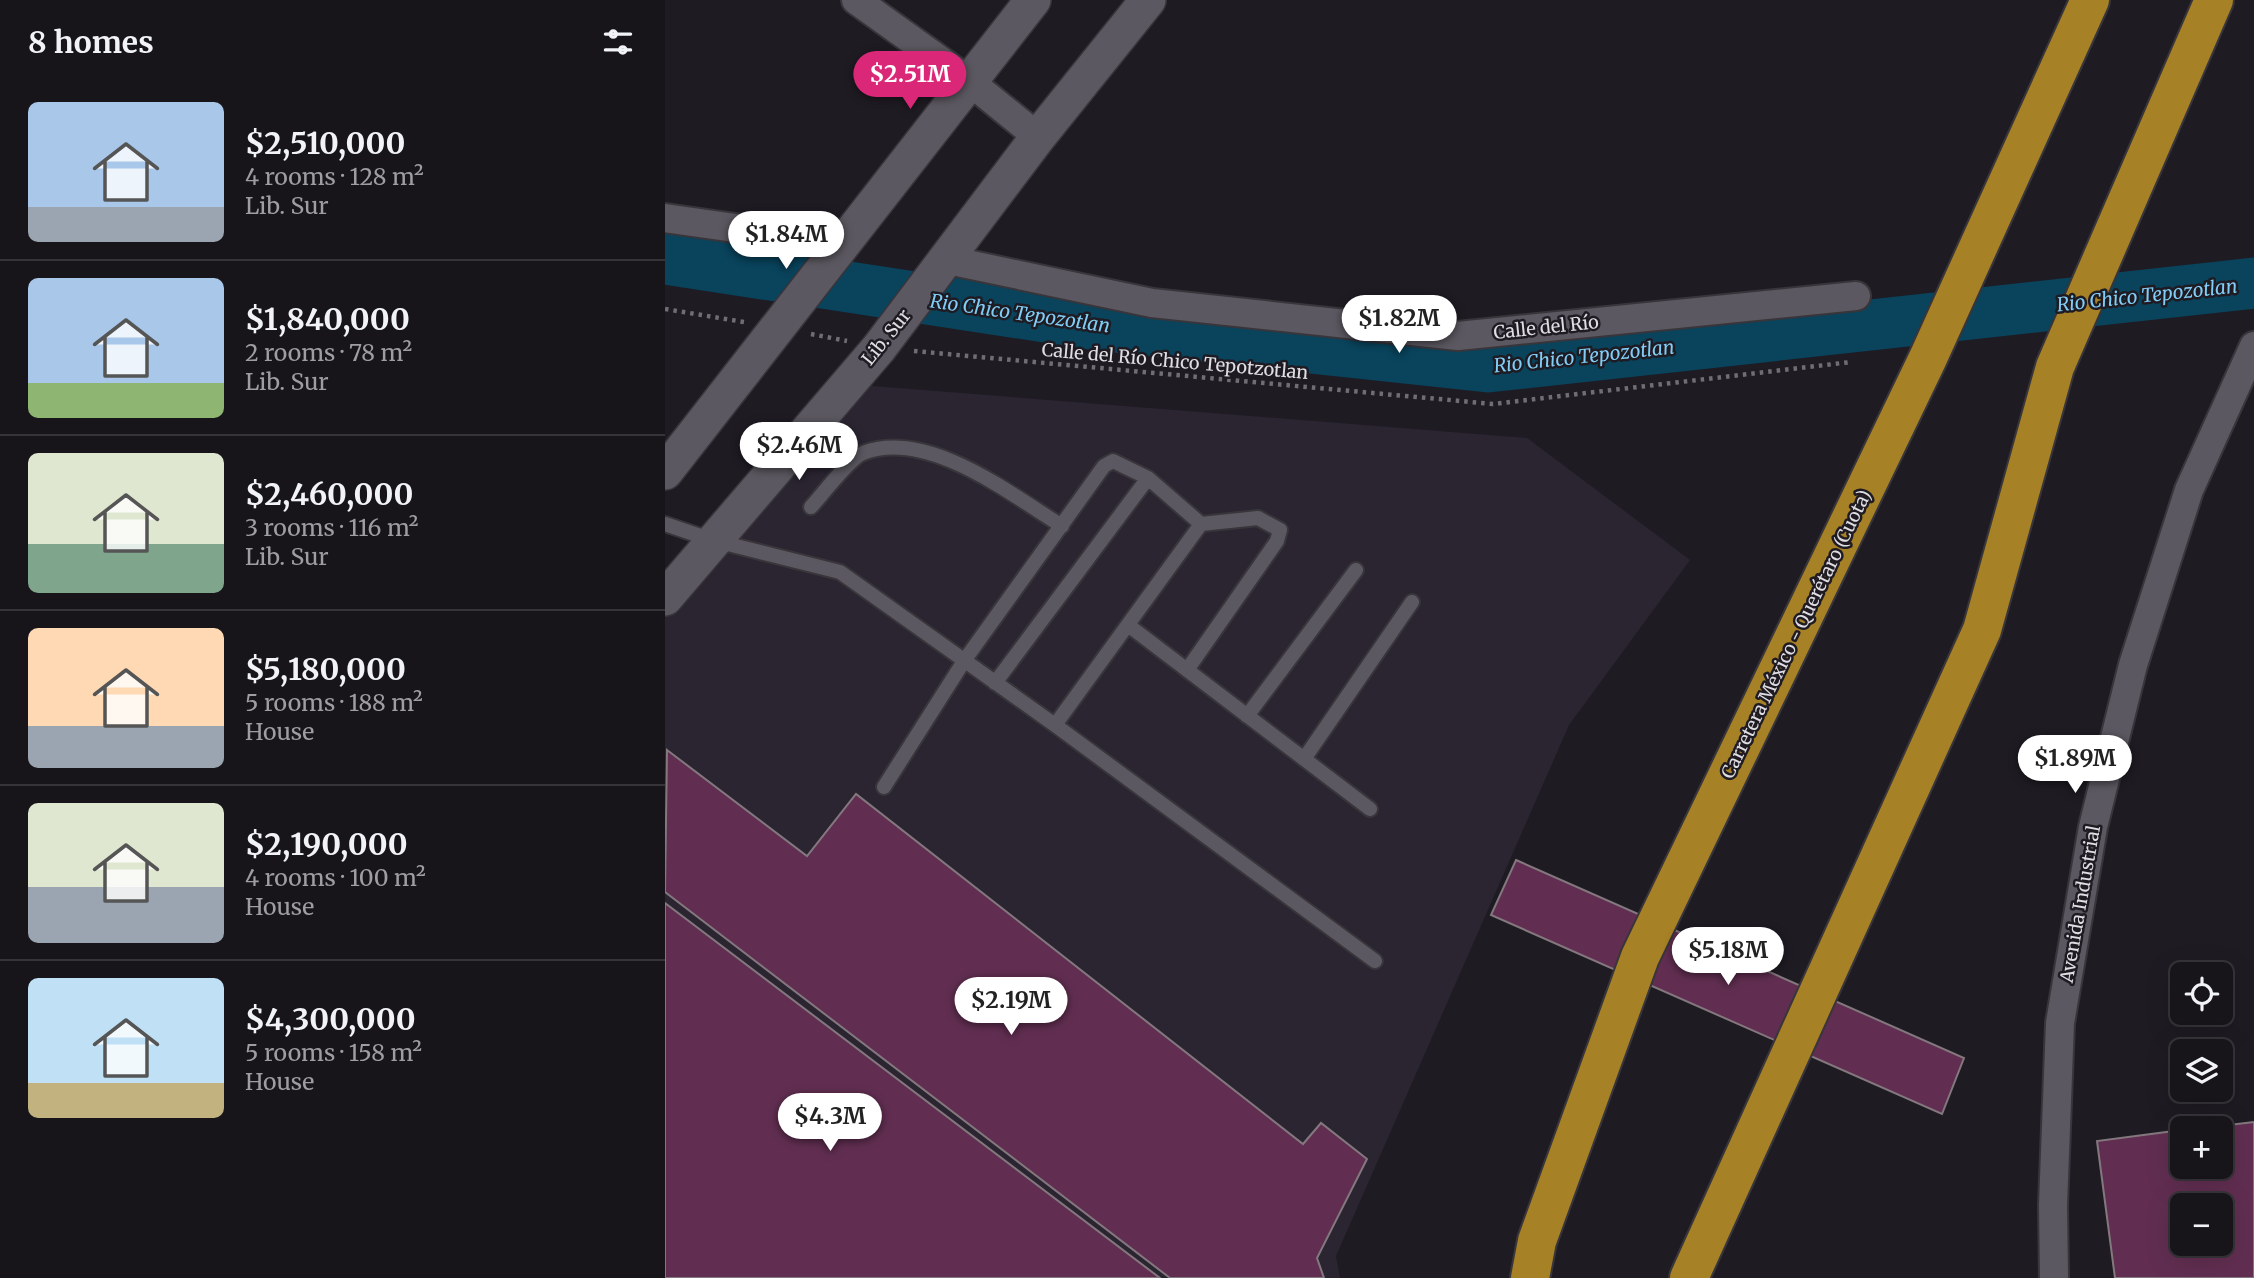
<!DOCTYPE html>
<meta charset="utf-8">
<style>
body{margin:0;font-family:Merriweather,serif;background:#242127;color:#f1f3f6;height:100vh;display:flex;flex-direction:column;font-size:26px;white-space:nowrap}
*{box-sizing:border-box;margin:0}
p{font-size:23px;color:#9e9ea2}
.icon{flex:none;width:38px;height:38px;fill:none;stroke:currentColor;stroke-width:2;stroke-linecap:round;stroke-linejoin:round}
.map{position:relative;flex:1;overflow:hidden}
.sheet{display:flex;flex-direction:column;background:#17141a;width:665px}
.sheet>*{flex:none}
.buttons{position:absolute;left:1505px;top:962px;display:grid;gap:14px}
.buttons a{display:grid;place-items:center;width:63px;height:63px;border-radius:10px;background:#17141a;box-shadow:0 7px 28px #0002,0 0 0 2px #363339;font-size:35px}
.price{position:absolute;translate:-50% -60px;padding:0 16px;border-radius:24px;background:#fff;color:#222;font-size:23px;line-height:46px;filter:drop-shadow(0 2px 4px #0008)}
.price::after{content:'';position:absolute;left:50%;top:42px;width:21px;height:16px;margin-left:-10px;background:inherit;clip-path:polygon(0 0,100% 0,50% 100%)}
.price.selected{background:#db2777;color:#fff}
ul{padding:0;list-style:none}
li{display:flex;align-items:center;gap:21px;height:175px;padding:0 28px}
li+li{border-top:2px solid #363339}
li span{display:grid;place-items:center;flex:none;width:196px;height:140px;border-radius:10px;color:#555}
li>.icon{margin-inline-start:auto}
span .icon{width:84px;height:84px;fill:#fffc;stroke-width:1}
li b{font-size:30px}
h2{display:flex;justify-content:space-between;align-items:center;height:84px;padding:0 28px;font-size:30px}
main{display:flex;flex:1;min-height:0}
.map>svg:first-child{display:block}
</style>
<main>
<section class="sheet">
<h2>8 homes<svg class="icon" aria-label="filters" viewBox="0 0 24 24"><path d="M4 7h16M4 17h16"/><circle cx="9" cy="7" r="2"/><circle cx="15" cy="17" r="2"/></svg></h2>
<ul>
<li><span style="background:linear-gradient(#a9c7e8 75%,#9aa5b1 0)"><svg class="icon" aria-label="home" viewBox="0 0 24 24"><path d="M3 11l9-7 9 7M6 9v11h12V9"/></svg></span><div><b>$2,510,000</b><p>4 rooms · 128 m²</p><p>Lib. Sur</p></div></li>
<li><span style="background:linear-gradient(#a9c7e8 75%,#8fb573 0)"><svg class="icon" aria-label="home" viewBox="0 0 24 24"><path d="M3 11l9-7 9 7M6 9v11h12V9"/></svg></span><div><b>$1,840,000</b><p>2 rooms · 78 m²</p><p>Lib. Sur</p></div></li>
<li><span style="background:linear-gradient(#dfe7d0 65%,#7fa58c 0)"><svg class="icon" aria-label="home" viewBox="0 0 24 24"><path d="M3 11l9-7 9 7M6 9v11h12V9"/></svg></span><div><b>$2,460,000</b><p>3 rooms · 116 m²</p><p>Lib. Sur</p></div></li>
<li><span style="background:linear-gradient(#ffd9b3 70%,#9aa5b1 0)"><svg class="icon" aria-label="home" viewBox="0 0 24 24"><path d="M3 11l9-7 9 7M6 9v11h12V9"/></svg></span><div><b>$5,180,000</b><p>5 rooms · 188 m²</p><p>House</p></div></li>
<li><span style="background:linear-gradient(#dfe7d0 60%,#9aa5b1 0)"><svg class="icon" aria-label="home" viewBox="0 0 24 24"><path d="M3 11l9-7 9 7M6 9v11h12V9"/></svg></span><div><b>$2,190,000</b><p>4 rooms · 100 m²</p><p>House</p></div></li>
<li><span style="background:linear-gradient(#bfe0f5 75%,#c2b280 0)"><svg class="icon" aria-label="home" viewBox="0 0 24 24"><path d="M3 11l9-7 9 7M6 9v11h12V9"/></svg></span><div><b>$4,300,000</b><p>5 rooms · 158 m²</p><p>House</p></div></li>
</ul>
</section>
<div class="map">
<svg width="1589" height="1278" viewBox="0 0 1589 1278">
<rect width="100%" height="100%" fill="#1f1b23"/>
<path fill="#2b2532" d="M 182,384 L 862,438 L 1025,560 L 904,725 L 671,1256 L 675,1278 L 0,1278 L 0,614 Z"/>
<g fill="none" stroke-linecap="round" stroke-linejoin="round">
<path stroke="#09435c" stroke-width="51" d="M 0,259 L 439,326 L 823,367 L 1589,283"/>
</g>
<path fill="#612e51" stroke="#83787e" stroke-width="2" fill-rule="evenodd" d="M 2,750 L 142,856 L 191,794 L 638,1144 L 656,1123 L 702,1159 L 652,1258 L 659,1278 L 505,1278 L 0,892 Z
M 851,860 L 1299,1058 L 1277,1114 L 826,915 Z
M 0,903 L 495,1278 L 0,1278 Z
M 1589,1122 L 1589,1278 L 1450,1278 L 1432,1141 L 1517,1130 L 1517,1167 L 1556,1167 L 1556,1129 L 1530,1129 ZM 1517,1206 L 1556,1206 L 1556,1244 L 1517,1244 Z"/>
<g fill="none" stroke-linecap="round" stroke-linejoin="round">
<defs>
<path id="service" d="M 146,507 C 157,495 185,458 198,453 C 262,428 345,494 397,526
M 0,524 L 47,540 L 175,572 L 390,725 L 710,961
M 463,625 L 705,809
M 330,683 L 483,478
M 582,716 L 691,570
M 390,725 L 536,524
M 639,759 L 747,602
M 219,787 L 299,661 L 439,466 L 448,461 L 483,478 L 536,524 L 593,518 L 615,530 L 612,541 L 522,670"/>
<path id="minor" d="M 191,0 L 304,81 L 373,137
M 0,218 L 175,243
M 283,260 L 487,303 L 793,336 L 1191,296
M 1389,1278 L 1388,1205 L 1395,1023 L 1428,827 L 1468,665 L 1524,490 L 1589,346"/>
<path id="tertiary" d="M 0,472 L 368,0
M 0,598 L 214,348 L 373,137 L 483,0"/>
<path id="motorway" d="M 865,1278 L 872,1241 L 975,957 L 1263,358 L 1425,0
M 1024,1278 L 1317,630 L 1390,367 L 1549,0"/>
</defs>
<use href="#service" stroke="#38353b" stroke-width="18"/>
<use href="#minor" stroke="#38353b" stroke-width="32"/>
<use href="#tertiary" stroke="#38353b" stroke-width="38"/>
<use href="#motorway" stroke="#38353b" stroke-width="42"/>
<path stroke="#716d74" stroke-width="4.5" stroke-dasharray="3.5 5" stroke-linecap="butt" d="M 0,309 L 79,322
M 146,334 L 182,341
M 249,351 L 828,404 L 1186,362"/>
<use href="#service" stroke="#5c5861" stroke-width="14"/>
<use href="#minor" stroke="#5c5861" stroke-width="28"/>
<use href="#tertiary" stroke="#5c5861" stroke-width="35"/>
<use href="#motorway" stroke="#a78125" stroke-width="38"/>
</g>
<g text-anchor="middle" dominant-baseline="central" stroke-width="5" stroke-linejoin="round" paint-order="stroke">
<g font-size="18" fill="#e0dde3" stroke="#1f1b23">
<text transform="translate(881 327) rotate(-6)">Calle del Río</text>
<text transform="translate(221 337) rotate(-51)">Lib. Sur</text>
<text transform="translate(510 361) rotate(5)">Calle del Río Chico Tepotzotlan</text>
<text transform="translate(1131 634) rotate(-64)">Carretera México - Querétaro (Cuota)</text>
<text transform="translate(1415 904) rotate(-80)">Avenida Industrial</text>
</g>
<g font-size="19" font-style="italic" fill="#81cdf5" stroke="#1f1b23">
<text transform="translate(1482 295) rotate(-6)">Rio Chico Tepozotlan</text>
<text transform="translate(355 313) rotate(8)">Rio Chico Tepozotlan</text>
<text transform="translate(919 356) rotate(-6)">Rio Chico Tepozotlan</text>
</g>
</g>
</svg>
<div class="buttons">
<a><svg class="icon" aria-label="locate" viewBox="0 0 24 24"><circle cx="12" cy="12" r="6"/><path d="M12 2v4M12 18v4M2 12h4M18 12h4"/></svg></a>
<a><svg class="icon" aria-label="layers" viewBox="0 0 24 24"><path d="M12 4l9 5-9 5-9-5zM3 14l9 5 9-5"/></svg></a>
<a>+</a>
<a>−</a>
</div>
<b class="price selected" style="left:245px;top:111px">$2.51M</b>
<b class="price" style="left:121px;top:271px">$1.84M</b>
<b class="price" style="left:734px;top:355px">$1.82M</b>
<b class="price" style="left:134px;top:482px">$2.46M</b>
<b class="price" style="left:1410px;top:795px">$1.89M</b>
<b class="price" style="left:1063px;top:987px">$5.18M</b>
<b class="price" style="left:346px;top:1037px">$2.19M</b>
<b class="price" style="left:165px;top:1153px">$4.3M</b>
</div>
</main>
